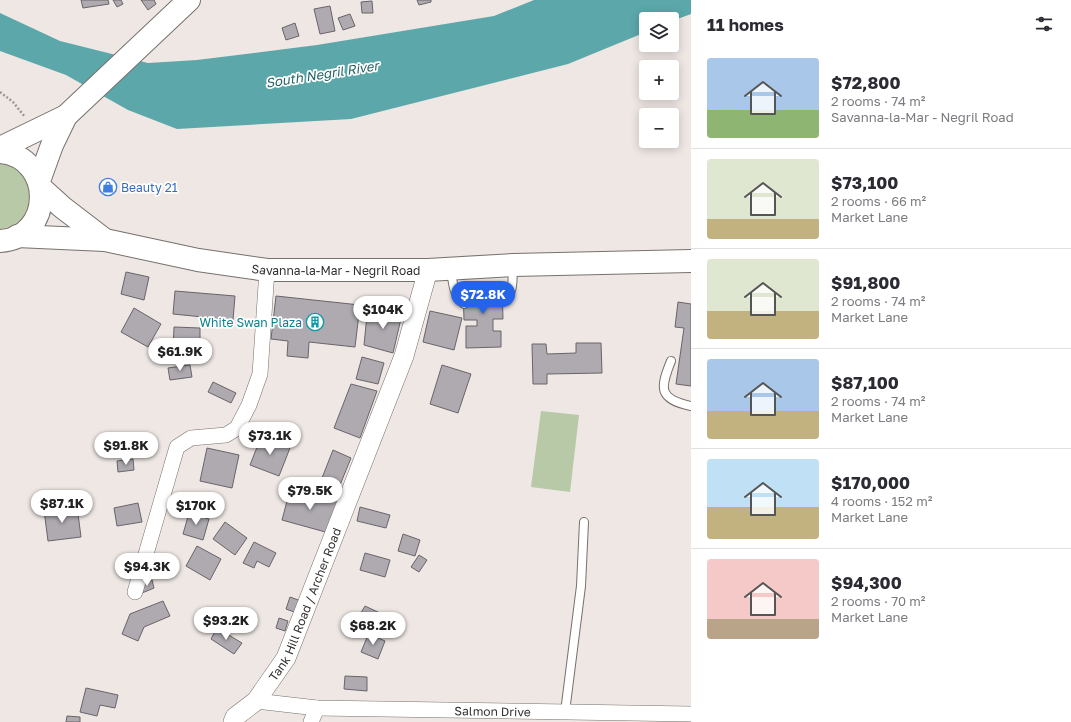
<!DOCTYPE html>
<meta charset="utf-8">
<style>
body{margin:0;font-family:"Golos Text",sans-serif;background:#f7f7f7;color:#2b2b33;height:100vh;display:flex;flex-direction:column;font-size:15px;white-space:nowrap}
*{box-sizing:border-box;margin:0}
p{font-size:13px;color:#7c7c81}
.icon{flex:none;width:22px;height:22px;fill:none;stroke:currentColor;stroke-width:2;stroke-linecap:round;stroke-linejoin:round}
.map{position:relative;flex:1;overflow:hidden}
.panel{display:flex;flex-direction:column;background:#fff;width:380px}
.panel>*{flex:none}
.tools{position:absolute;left:639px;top:12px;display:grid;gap:8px}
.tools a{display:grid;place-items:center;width:40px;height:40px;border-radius:4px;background:#fff;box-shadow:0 2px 10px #0003;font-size:20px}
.price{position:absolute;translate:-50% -34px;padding:0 9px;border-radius:14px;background:#fff;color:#222;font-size:13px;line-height:26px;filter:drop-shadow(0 1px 2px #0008)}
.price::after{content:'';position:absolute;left:50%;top:24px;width:12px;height:9px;margin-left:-6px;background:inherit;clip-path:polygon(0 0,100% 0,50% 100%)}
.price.on{background:#2563eb;color:#fff}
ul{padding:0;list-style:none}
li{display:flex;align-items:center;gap:12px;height:100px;padding:0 16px}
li+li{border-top:1px solid #e1e1e2}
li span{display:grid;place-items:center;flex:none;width:112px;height:80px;border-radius:4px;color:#555}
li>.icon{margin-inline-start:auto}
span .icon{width:48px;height:48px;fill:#fffc;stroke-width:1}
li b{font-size:17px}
h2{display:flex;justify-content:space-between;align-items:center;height:48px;padding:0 16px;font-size:17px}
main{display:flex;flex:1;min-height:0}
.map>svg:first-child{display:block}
</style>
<main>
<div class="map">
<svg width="691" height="722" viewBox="0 0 691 722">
<rect width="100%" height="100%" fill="#eee7e3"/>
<path fill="#b8c9a8" d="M 0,161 L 18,167 L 31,187 L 28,210 L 21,220 L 12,226 L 0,229 Z
M 541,411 L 579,415 L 570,492 L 531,487 Z"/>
<path fill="#5ca7aa" d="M 534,0 L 691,0 L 691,14 L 672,21 L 672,19 L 646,19 L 646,32 L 568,64 L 351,119 L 177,129 L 128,110 L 66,75 L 0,51 L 0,13 L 60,41 L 148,63 L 197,60 L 317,45 L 494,16 Z"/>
<path fill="#aeaab0" stroke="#686469" d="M 81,0 L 108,0 L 109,4 L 83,8 Z
M 113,0 L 121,0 L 123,4 L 117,7 Z
M 141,0 L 154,0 L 156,4 L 148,10 Z
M 417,0 L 431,0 L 431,2 L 419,5 Z
M 372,1 L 373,13 L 362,13 L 361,2 Z
M 330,6 L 335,31 L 320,34 L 314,9 Z
M 350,14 L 355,26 L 343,30 L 338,18 Z
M 295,23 L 299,36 L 286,40 L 282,28 Z
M 126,272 L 149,277 L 144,300 L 121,294 Z
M 502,285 L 503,319 L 493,319 L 493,331 L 501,331 L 501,347 L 466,348 L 466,326 L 477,326 L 477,320 L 464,320 L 463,287 Z
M 175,291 L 235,296 L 233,320 L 173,314 Z
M 276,296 L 360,305 L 355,347 L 309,342 L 308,358 L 287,356 L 288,341 L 271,339 Z
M 678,302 L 691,304 L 691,386 L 676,384 L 684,328 L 675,327 Z
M 134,308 L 161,324 L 148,347 L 121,332 Z
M 403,310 L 393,353 L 364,345 L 367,315 Z
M 430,311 L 462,318 L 454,350 L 423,342 Z
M 174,327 L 200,328 L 200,351 L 173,350 Z
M 576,343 L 601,343 L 602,373 L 547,374 L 547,384 L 533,384 L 532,344 L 546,344 L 547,354 L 576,353 Z
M 362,357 L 384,363 L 378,384 L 356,379 Z
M 190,365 L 192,377 L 170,380 L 168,368 Z
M 442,365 L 471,374 L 458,413 L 430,404 Z
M 213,382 L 236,393 L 231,403 L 208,392 Z
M 351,384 L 377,391 L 360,438 L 334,428 Z
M 261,437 L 290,448 L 279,476 L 250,465 Z
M 207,448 L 239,455 L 232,488 L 200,481 Z
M 333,450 L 351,458 L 340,485 L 322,478 Z
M 133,459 L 134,470 L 118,472 L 117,461 Z
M 290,490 L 337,502 L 329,533 L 282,520 Z
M 138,503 L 142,522 L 117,526 L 114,508 Z
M 77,506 L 81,537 L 48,541 L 44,510 Z
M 360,507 L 390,515 L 386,528 L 357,521 Z
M 189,513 L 209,519 L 203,540 L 183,534 Z
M 225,522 L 247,538 L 235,555 L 213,539 Z
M 403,534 L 420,540 L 415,556 L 398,551 Z
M 254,542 L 276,553 L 269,567 L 257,561 L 254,568 L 243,563 Z
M 197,546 L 221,559 L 210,580 L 186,566 Z
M 365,553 L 390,560 L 385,577 L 360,570 Z
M 419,555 L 427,560 L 419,572 L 411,567 Z
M 152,580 L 154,588 L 142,593 L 139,586 Z
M 290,597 L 301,601 L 297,613 L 286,609 Z
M 163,601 L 170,616 L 144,627 L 138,641 L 122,634 L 130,614 Z
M 365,606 L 382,614 L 372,635 L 360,630 L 365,619 L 359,616 Z
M 279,618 L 288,621 L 285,631 L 276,628 Z
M 217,628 L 242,643 L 234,654 L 211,639 Z
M 368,635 L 372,635 L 385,641 L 378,659 L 361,652 Z
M 345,676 L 367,677 L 367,691 L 344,689 Z
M 86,688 L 118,695 L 115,708 L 100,705 L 97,716 L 80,712 Z
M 67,716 L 80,717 L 80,722 L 66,722 Z"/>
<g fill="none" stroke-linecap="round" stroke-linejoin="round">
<defs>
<path id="service" d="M 451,270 C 453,283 453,295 464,304
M 502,302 C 515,294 512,280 513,266
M 671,361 C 660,388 658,399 691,406
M 565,712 L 581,586 L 584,522"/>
<g id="minor">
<path d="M 135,592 L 177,447 L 191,438 L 226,435 L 237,428 L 249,405 L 260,374 L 267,270"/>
<path id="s1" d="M 256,701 L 317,708 L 691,714"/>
<path d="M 311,722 L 317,708"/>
</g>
<g id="tertiary">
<path id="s2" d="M 233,722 L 235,717 L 256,701 L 286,658 L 404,356 L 428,270"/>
</g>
<g id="primary">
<path d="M 0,148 L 66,116 L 189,0"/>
<path d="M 0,152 C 55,157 54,238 0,241"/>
<path d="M 39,181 L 52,145 L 66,116"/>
<path d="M 41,188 L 62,207 L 105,240"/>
<path id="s3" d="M 17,236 L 105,240 L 198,260 L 267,270 L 428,270 L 513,265 L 691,261"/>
</g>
</defs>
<use href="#service" stroke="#77716d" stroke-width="10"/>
<use href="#minor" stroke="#77716d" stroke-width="16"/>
<use href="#tertiary" stroke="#77716d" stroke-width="20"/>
<use href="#primary" stroke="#77716d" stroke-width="24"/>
<path stroke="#9c9794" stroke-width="2.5" stroke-dasharray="2 2" stroke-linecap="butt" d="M 0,92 L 13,102 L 25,117"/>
<use href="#service" stroke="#fff" stroke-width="8"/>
<use href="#minor" stroke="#fff" stroke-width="15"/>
<use href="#tertiary" stroke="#fff" stroke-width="19"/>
<use href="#primary" stroke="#fff" stroke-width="22"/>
</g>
<defs>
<symbol id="shop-ring" viewBox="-11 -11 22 22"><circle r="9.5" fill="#fff" stroke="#3f7fe0" stroke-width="1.5"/><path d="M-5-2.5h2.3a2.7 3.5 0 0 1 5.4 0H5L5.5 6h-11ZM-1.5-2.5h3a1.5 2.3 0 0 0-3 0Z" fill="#3f7fe0"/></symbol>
<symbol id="building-ring" viewBox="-11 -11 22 22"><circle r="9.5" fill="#fff" stroke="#0f9aa8" stroke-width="1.5"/><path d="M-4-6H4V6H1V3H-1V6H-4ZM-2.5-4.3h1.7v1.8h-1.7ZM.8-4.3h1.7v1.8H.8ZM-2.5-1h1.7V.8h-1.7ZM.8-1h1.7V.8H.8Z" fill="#0f9aa8"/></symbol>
</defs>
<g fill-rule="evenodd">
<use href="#shop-ring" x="98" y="177" width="20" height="20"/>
<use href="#building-ring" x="305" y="312" width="20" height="20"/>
</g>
<g text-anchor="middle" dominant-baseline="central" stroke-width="3.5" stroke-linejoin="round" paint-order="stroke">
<g font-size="12" fill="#366cbe" stroke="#fff" text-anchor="start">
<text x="121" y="187">Beauty 21</text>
</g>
<g font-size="12" fill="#343230" stroke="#fff">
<text stroke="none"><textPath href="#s3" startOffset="322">Savanna-la-Mar - Negril Road</textPath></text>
<text stroke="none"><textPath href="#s2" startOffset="141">Tank Hill Road / Archer Road</textPath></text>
<text stroke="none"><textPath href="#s1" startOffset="237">Salmon Drive</textPath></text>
</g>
<g font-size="12" fill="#0d838f" stroke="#fff" text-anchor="end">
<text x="302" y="322">White Swan Plaza</text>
</g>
<g font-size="13" font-style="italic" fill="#246265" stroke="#fff">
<text transform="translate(322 74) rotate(-9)">South Negril River</text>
</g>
</g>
</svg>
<div class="tools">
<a><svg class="icon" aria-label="layers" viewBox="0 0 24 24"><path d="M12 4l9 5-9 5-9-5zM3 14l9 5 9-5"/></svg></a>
<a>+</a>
<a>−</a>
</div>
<b class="price on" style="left:483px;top:315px">$72.8K</b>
<b class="price" style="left:383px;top:330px">$104K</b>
<b class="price" style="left:180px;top:372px">$61.9K</b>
<b class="price" style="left:270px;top:456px">$73.1K</b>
<b class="price" style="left:126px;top:466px">$91.8K</b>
<b class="price" style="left:310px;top:511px">$79.5K</b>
<b class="price" style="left:62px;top:524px">$87.1K</b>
<b class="price" style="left:196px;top:526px">$170K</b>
<b class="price" style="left:147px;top:587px">$94.3K</b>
<b class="price" style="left:226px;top:641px">$93.2K</b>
<b class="price" style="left:373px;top:646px">$68.2K</b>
</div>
<section class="panel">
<h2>11 homes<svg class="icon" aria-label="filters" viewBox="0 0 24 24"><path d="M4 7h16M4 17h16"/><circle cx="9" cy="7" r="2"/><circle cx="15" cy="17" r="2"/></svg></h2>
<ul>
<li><span style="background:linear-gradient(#a9c7e8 65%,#8fb573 0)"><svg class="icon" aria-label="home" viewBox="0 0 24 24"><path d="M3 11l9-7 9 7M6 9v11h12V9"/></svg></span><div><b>$72,800</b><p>2 rooms · 74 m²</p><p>Savanna-la-Mar - Negril Road</p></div></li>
<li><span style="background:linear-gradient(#dfe7d0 75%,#c2b280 0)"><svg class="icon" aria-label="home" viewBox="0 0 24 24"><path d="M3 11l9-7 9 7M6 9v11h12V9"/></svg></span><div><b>$73,100</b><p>2 rooms · 66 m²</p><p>Market Lane</p></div></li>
<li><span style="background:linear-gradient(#dfe7d0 65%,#c2b280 0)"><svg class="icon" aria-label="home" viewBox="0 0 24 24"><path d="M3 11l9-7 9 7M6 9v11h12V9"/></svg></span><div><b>$91,800</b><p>2 rooms · 74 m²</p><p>Market Lane</p></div></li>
<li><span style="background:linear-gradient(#a9c7e8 65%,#c2b280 0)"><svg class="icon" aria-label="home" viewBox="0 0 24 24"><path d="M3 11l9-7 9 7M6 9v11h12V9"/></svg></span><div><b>$87,100</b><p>2 rooms · 74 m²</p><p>Market Lane</p></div></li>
<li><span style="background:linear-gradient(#bfe0f5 60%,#c2b280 0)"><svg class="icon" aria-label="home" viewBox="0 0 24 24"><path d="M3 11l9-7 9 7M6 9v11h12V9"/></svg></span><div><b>$170,000</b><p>4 rooms · 152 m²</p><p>Market Lane</p></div></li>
<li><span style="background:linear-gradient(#f6c9c9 75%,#b9a48a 0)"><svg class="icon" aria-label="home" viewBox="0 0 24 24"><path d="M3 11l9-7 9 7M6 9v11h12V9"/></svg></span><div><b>$94,300</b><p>2 rooms · 70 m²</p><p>Market Lane</p></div></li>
</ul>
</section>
</main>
